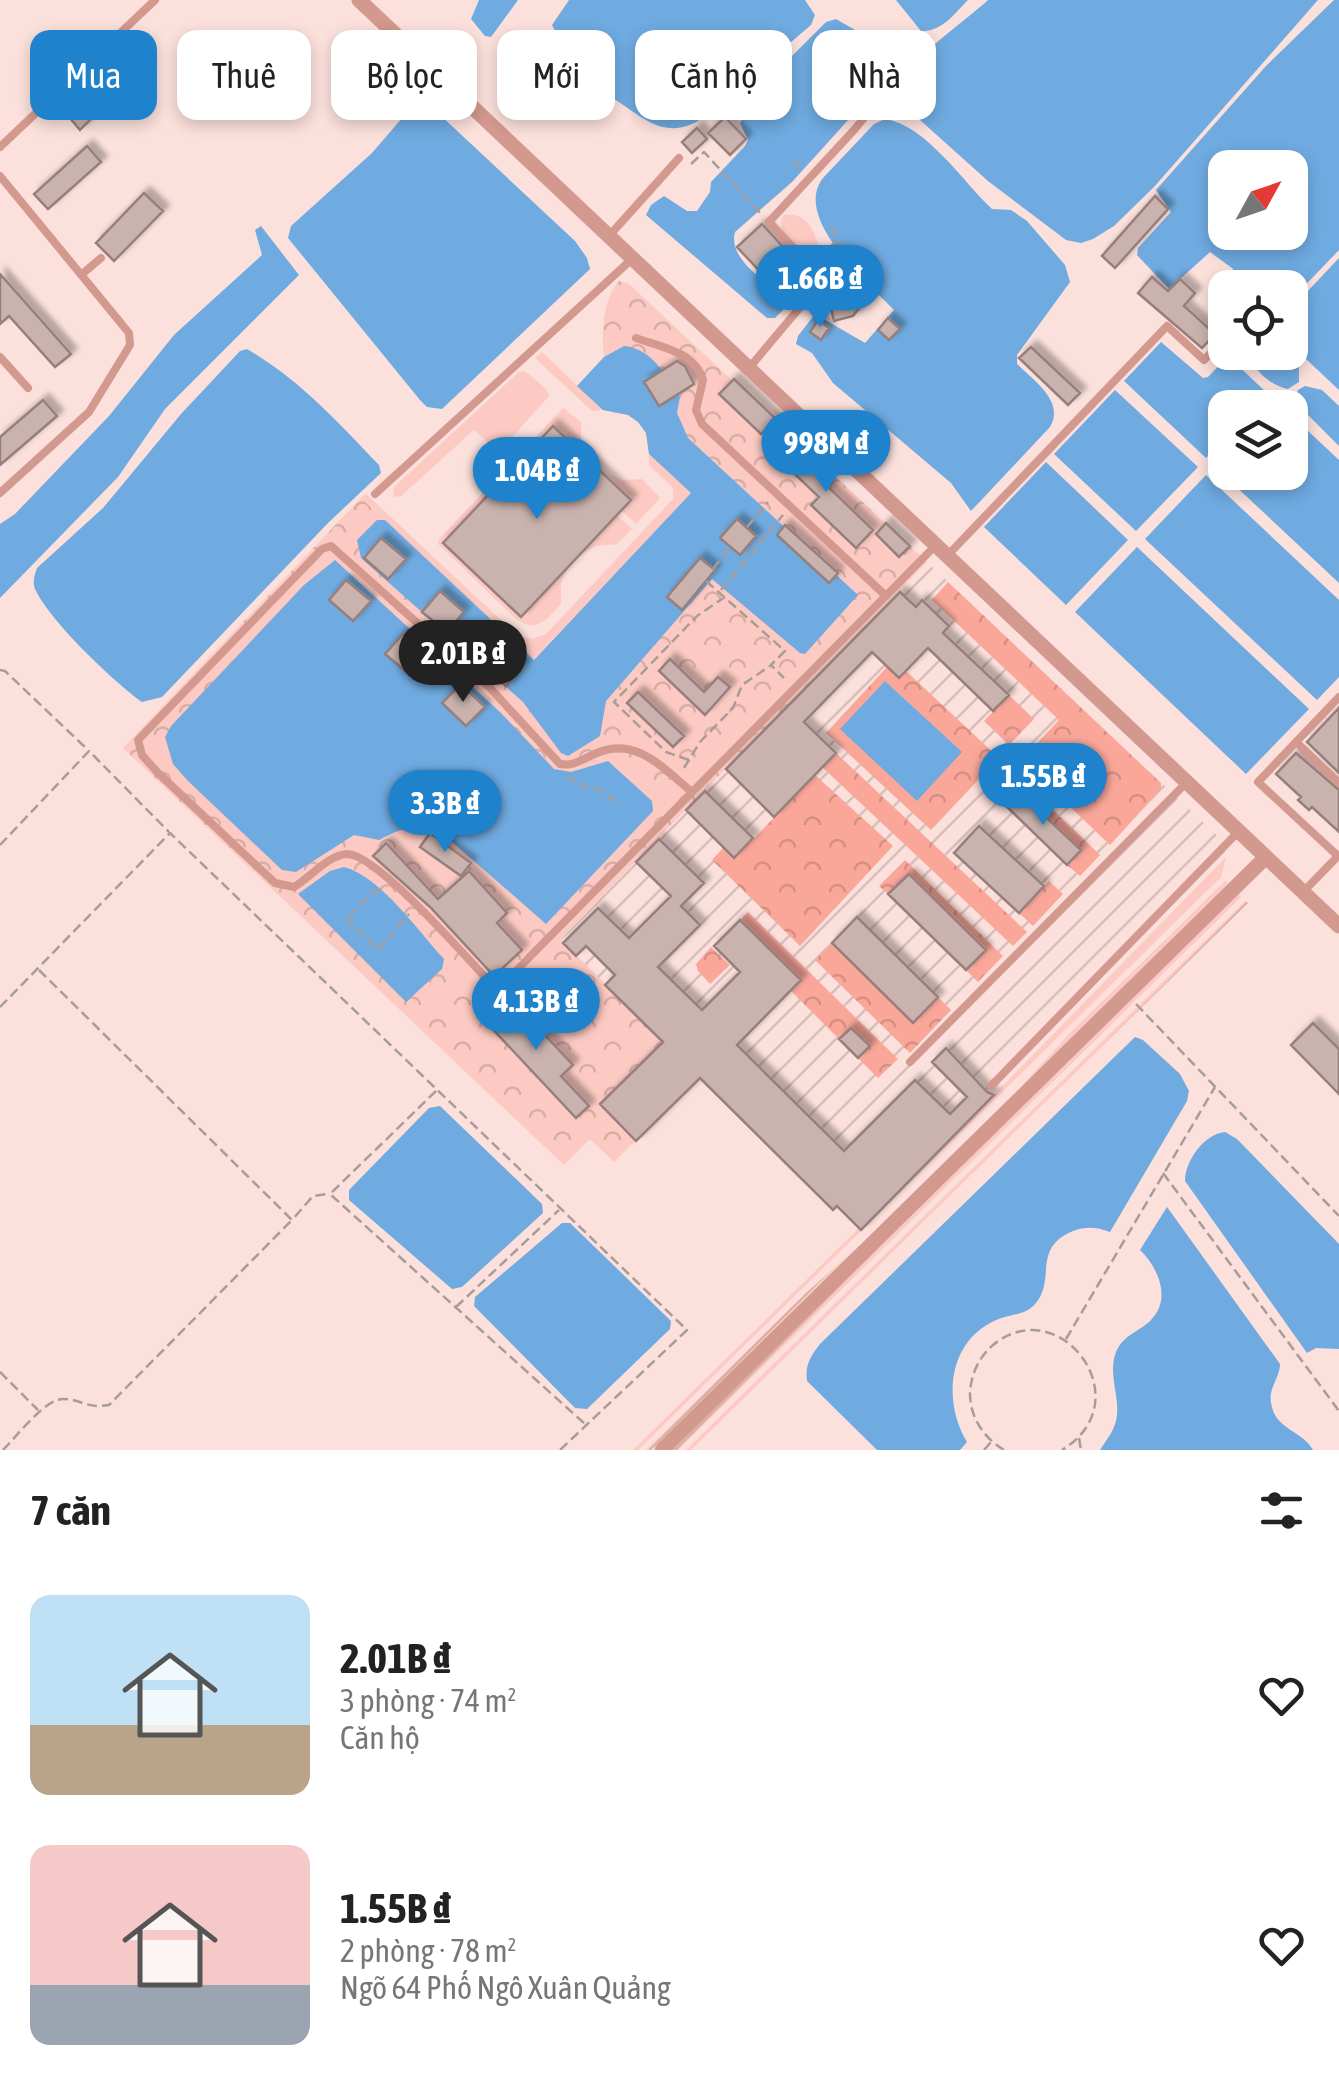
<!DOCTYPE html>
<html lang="vi">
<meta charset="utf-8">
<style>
body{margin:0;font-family:"Asap Condensed",sans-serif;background:#f2f2f2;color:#222;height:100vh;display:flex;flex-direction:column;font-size:38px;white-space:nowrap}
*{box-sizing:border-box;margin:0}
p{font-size:32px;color:#767676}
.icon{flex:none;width:55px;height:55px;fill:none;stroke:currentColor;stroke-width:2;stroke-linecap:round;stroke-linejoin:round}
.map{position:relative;height:1450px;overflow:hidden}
.sheet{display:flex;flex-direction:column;background:#fff;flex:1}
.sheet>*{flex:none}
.guide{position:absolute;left:30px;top:30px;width:1280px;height:90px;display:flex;gap:20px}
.needle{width:65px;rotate:50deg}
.buttons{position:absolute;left:1208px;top:150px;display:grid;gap:20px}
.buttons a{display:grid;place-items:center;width:100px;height:100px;border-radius:20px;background:#fff;box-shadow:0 5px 15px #0003;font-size:50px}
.price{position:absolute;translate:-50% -85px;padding:0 22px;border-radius:35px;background:#1f82cd;color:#fff;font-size:32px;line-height:65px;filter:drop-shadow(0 2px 5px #0008)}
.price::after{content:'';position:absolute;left:50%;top:60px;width:30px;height:22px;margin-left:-15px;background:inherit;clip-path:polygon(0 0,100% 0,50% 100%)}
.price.on{background:#222;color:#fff}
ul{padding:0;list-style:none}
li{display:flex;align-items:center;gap:30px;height:250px;padding:0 30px}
li span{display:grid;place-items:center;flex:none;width:280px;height:200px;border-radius:20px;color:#555}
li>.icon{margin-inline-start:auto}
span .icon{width:120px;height:120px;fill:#fffc;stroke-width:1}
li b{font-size:42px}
h2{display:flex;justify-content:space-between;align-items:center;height:120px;padding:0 30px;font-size:42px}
.tag{padding:0 35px;border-radius:20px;background:#fff;box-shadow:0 5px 15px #0003;font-size:35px;line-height:90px}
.tag.on{background:#1f82cd;color:#fff}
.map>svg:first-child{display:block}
</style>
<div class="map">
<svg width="1339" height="1450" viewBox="0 0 1339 1450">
<defs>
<pattern id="industrial-furrows" width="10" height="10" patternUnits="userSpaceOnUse" patternTransform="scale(2.5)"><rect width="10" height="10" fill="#fbe0db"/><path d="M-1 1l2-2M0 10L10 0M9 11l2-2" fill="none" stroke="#d7c0bc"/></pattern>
<pattern id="forest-crowns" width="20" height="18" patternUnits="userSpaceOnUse" patternTransform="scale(2.5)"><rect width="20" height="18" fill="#faa79a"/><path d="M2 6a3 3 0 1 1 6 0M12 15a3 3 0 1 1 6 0" fill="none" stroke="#d68f84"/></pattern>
<pattern id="park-crowns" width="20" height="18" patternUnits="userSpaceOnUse" patternTransform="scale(2.5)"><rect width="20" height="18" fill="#fccac2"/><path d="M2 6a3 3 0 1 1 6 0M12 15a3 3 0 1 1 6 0" fill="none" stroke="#d8ada6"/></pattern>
<pattern id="garden-furrows" width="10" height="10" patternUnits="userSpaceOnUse" patternTransform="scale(2.5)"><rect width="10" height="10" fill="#fccac2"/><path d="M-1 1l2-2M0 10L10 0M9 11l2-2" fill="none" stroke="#d8ada6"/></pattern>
<filter id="shadow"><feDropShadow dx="6" dy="-6" stdDeviation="2.5" flood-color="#0004"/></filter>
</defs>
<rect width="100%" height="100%" fill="#fcedea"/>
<path fill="#fbe0db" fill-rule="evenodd" d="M 0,0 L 1339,0 L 1339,1450 L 0,1450 ZM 1225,168 L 1290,168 L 1290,232 L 1225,232 ZM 1225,288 L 1290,288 L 1290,352 L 1225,352 ZM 1225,408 L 1290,408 L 1290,472 L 1225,472 Z"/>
<path fill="url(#industrial-furrows)" d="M 927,562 L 1223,841 L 1226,857 L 861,1230 L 837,1207 L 833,1210 L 560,940 Z"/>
<path fill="#fccac2" d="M 784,215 C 804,212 814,227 818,245 L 813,253 C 797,254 780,237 781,220 Z
M 542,352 L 603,410 L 592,411 L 535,358 Z
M 525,371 L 547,390 L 549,396 L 505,445 L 493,447 L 474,430 L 401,496 L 393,497 L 394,487 L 519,372 Z
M 563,408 L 581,422 L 581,439 L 589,460 L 553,426 L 500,482 L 496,479 Z
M 649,454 L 691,493 L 533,660 L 361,498 L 366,494 L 517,635 L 532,639 L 546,634 L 673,499 L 673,488 L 649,465 Z
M 601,471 L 622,480 L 642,479 L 660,498 L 636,524 L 621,510 L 631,499 Z
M 487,488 L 491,491 L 443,543 L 521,616 L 569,565 L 561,583 L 561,604 C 547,619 538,633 517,620 L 438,544 L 439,539 Z
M 617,515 L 632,529 L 617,544 L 596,546 L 578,556 Z"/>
<path fill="url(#forest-crowns)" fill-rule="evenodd" d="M 948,582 L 1161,783 L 1161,789 L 1110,845 L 1021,760 L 1059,720 L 932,600 Z
M 887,667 L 899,678 L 906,671 L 999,758 L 931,830 L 826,733 ZM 885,681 L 961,752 L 917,800 Z
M 1009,695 L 1034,719 L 1009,745 L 984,721 Z
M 836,753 L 1027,932 L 1013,946 L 822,767 Z
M 1012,770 L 1100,855 L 1080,876 L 1067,865 L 1080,850 L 1018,790 L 1004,804 L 991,792 Z
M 815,775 L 893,846 L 800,946 L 712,860 L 723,848 L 735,858 Z
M 905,860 L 1003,956 L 978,982 L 966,970 L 986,949 L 909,874 L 888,894 L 879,886 Z
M 1049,881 L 1063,894 L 1033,926 L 1019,913 Z
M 748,912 L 898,1059 L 878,1078 L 858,1058 L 869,1046 L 851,1028 L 839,1039 L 791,991 L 801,980 L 740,920 Z
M 832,943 L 912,1022 L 938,997 L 951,1010 L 910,1053 L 815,960 Z
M 711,947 L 730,965 L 710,984 L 698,971 L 696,964 Z"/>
<path fill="url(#park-crowns)" d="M 619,281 L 629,284 L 927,562 L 560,939 L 700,1078 L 614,1162 L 590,1139 L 564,1165 L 123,748 L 361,498 L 534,660 L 691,493 L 649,454 L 646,433 L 638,422 L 628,415 L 603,410 L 577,386 L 604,357 C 601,334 603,298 619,281 Z"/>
<path fill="url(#garden-furrows)" d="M 1226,857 L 1221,877 L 638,1450 L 633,1450 L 859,1228 L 862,1230 Z
M 1225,881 L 1228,883 L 1019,1089 L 1067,1036 Z
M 1239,894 L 1241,897 L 678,1450 L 673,1450 Z
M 1245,901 L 1248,903 L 691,1450 L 686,1450 Z
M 860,1245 L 651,1450 L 646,1450 L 806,1293 Z"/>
<path fill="#6faae0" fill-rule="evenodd" d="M 479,0 L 518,0 L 491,37 L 485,36 L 471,19 Z
M 569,0 L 805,0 L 815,15 L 811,25 L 698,121 C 664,140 644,118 614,99 L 614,80 L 605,59 L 588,51 L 563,47 L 552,25 Z
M 896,0 L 968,0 C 954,14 942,32 921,31 Z
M 988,0 L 1318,0 L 1154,187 L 1114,226 L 1093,239 L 1081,243 L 1066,240 L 988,181 L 910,111 C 905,101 901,91 905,80 C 915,54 967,20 988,0 Z
M 1334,0 L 1339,0 L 1339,250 L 1290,301 L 1290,288 L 1248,287 L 1232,268 L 1210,252 L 1169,289 L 1137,255 L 1138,248 L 1171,212 L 1156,190 L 1266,66 ZM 1225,168 L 1290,168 L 1290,232 L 1225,232 Z
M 836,19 L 862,34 L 890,70 L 888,76 L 792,182 L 735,232 C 727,261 770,281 784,303 L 783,310 L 775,318 L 767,318 L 646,215 L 651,205 L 664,196 L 687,211 L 697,211 L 710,192 L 711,182 L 745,146 L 748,140 L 740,123 L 758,90 L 826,22 Z
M 417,104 L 438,113 L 575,241 L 587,258 L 590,269 L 442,409 L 427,407 L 420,400 L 288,238 L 291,226 L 372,153 L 409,110 Z
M 885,119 C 926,125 963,182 992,209 L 1011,210 L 1027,221 L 1065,265 L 1070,282 L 1017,355 L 1017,364 C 1034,381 1065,401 1050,427 L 971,511 L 951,483 L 833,383 L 812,353 L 796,344 L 798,336 L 815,314 L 865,343 L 894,310 C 868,283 792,218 823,178 L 874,124 Z
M 261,226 L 299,275 L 165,409 L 118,477 L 0,598 L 0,524 L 15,514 L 109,416 L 174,335 L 262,255 L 255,230 Z
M 1339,258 L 1339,390 L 1290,344 L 1290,310 Z
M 1161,342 L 1203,378 L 1208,377 L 1228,356 L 1268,394 L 1255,407 L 1225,408 L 1225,439 L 1206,458 L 1124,381 Z
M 624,346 C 653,349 665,375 680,397 L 677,413 L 688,438 L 858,595 L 805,654 L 800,653 L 712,579 L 606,701 L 600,736 L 568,756 L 561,753 L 523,702 L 361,558 L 357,540 L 377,520 L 385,520 L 534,660 L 691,493 L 649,454 L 646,433 L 638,422 L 628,415 L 603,410 L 577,386 L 604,357 Z
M 247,349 C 299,379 338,422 379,465 L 381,473 L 328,523 L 162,697 L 142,702 C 113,681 52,623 36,591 C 32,584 34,576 37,568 L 103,508 L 181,414 L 240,351 Z
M 1251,353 L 1288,353 L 1299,364 L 1299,382 L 1288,389 C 1273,387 1250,369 1251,353 Z
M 1305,386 L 1322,390 L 1339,406 L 1339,446 L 1294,401 L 1298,390 Z
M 1115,390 L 1198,467 L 1136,531 L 1054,454 Z
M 1290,414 L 1339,460 L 1339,583 L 1214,466 L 1225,455 L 1225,472 L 1290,472 Z
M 1046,462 L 1128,540 L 1066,605 L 984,527 Z
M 1206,475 L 1339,600 L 1339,677 L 1317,700 L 1145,539 Z
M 1137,547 L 1309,709 L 1246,774 L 1075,612 Z
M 335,560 L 501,713 L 554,769 L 571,772 L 608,761 L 652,801 L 653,811 L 546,924 L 436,828 C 412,824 399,829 379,840 L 354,835 L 296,872 L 282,870 L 188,781 L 173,764 L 165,737 L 171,726 L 304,585 Z
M 885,681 L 962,752 L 917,801 L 840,729 Z
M 344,867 C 380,876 418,931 444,959 L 442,969 L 406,1002 L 298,894 L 330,871 Z
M 1135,1037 L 1143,1040 L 1180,1074 L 1189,1091 L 1187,1101 L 1110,1232 C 1097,1227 1086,1226 1073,1231 C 1032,1248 1056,1278 1036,1303 C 1026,1316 1008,1314 994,1321 C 947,1343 943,1403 967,1442 L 960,1450 L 877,1450 L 807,1381 C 805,1365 810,1357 820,1344 Z
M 440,1106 L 542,1204 L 543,1213 L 462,1287 L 452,1289 L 349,1200 L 349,1190 L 429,1108 Z
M 1225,1132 L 1237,1139 L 1339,1244 L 1339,1349 L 1316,1348 L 1307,1353 L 1185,1181 C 1185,1161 1204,1134 1225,1132 Z
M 1167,1207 L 1280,1364 C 1280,1378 1268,1388 1271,1403 C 1275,1430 1302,1430 1313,1450 L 1100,1450 C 1107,1439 1116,1429 1117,1415 C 1119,1394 1108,1373 1116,1352 C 1123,1335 1139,1332 1151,1320 C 1172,1299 1158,1267 1140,1250 Z
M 562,1223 L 570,1223 L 671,1321 L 670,1329 L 587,1409 L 575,1408 L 474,1306 L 475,1297 Z"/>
<path fill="#cab3ae" stroke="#967f7b" stroke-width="2.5" filter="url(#shadow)" d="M 75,101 L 90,120 L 80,130 L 64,111 Z
M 725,117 L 746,139 L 730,155 L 708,133 Z
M 697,128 L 707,139 L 692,153 L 682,142 Z
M 87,146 L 101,162 L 48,209 L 34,194 Z
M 144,193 L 163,211 L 114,261 L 96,243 Z
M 1155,196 L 1168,209 L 1115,268 L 1102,256 Z
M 762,224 L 807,273 L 783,296 L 737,247 Z
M 835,258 L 846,270 L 835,281 L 824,269 Z
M 0,274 L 71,354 L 55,367 L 9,316 L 0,324 Z
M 1152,277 L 1168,291 L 1180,279 L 1195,293 L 1184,306 L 1215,334 L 1202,348 L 1138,293 Z
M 840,284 L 858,295 L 860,307 L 853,316 L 834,321 L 829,301 Z
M 888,318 L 900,329 L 889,340 L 878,330 Z
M 818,320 L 829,328 L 821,340 L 810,332 Z
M 1031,347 L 1080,393 L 1068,405 L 1019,358 Z
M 677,361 L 685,366 L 694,384 L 659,406 L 644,382 Z
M 734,379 L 776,419 L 761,434 L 719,394 Z
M 43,400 L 57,416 L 0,465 L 0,437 Z
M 553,426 L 631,500 L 521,617 L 443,543 Z
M 798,440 L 827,468 L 818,477 L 873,530 L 856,548 L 811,505 L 819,497 L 780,460 Z
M 737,519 L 756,536 L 740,555 L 720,538 Z
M 886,523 L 910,546 L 899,557 L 876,534 Z
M 785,525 L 838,573 L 829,583 L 777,535 Z
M 381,538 L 406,559 L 388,579 L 364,558 Z
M 700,558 L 715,570 L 682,610 L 667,597 Z
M 346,580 L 371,601 L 353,621 L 329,600 Z
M 440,591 L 464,612 L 447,632 L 422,612 Z
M 900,592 L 916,607 L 922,600 L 949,626 L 943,633 L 1009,695 L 993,711 L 928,648 L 899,678 L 872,652 L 804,722 L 836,753 L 774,817 L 726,769 Z
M 403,634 L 428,654 L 410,675 L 385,654 Z
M 500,644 L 524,666 L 506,686 L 482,664 Z
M 670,659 L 704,692 L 718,677 L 730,687 L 705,715 L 659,671 Z
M 461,684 L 485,707 L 466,726 L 442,703 Z
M 638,692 L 684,736 L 673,747 L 627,703 Z
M 1339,708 L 1339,773 L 1307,742 Z
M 1296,753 L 1339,790 L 1339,832 L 1312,807 L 1309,810 L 1298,800 L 1301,797 L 1276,774 Z
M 1017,790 L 1081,850 L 1067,865 L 1004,804 Z
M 705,791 L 753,838 L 734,858 L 686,810 Z
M 979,826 L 1044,886 L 1019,913 L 954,853 Z
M 430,833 L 471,863 L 461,876 L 420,847 Z
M 659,839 L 704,883 L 681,906 L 700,925 L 658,967 L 702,1010 L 740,972 L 714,946 L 740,920 L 801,980 L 737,1045 L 844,1151 L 915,1080 L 950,1114 L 967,1097 L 932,1062 L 946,1048 L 987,1092 L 994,1095 L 861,1230 L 837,1206 L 833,1210 L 700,1078 L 636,1141 L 600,1104 L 663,1042 L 605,985 L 615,975 L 586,946 L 576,956 L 563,943 L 598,908 L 629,938 L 671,896 L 636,862 Z
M 386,843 L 438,899 L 469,871 L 507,913 L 497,923 L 522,950 L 494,976 L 430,907 L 373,856 Z
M 909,874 L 986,950 L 966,970 L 888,894 Z
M 857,917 L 938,997 L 913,1023 L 832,943 Z
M 510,998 L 573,1065 L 561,1076 L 589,1106 L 576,1118 L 485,1021 Z
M 1313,1023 L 1339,1049 L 1339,1094 L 1291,1045 Z
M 851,1028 L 870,1046 L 858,1058 L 839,1039 Z"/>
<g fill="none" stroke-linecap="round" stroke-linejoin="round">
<path stroke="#a89c99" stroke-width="2.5" stroke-dasharray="10 5" stroke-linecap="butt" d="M 878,49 L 863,66 L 879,80
M 793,161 L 803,170
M 691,164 L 704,152 L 761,214
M 831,228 L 849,255 L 878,275
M 819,255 L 836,242
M 836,284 L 849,282 L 862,268
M 747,527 L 768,502
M 713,569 L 730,547
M 706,581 L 785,651 L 771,665 L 784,678
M 721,590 L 783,515
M 0,670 L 5,671 L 87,749
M 689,760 L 666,752 L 614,702 L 697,616 L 725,597
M 684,768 L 700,742 L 733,708 L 742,685 L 770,666
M 567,776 C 583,791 602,784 616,803
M 0,845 L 89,751 L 169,832
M 379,888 L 346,918 L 378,950 L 409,914
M 39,970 L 292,1220 L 313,1196 L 328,1194
M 1136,1004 L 1339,1216
M 0,1007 L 170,833 L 687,1330 L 560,1450
M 436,1091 L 330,1194 L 585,1424
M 1163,1173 L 1339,1411
M 456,1307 L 559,1210
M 1066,1339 L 1215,1087
M 0,1372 L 38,1410
M 1079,1438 L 1081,1450
M 3,1450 C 17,1436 45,1399 63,1399 C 82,1399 85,1409 109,1405 L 291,1221
M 984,1450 L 991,1442
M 1004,1450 C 984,1438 970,1418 970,1393 C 971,1374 979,1357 993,1345 C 1060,1290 1143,1401 1062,1450"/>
<path stroke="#d3988e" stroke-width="8" d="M 0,147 L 155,0
M 0,176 L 129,333 L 130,345 L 89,412 L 0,493
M 609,236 L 679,158
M 81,275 L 101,258
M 636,338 C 661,347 695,352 703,380 L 696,410 L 702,424 L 886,596
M 0,357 L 28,388
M 749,368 L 823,280 L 769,222 L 854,130 L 929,40
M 375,494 L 632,259
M 947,556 L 1167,326 L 1204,360 L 1223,340
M 1296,742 L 1339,783
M 692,792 C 664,769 636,736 597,753 C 584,758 574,767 560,764 L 490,688 L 331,546 L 322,549 L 138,740 L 142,755 L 158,773 L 275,883 L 294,887 C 310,878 328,855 347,854 C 378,854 472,964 497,990 L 936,545
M 1338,856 L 1258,782 L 1339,697
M 1303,892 L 1338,856
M 910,1062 L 1187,782
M 991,1086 L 1239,831"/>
<path stroke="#d3988e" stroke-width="15" d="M 359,0 L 1339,926
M 662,1450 L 1266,857"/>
</g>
</svg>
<div class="buttons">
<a><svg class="needle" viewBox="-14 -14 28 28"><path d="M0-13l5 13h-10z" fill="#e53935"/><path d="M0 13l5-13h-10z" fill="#767676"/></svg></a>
<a><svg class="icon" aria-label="locate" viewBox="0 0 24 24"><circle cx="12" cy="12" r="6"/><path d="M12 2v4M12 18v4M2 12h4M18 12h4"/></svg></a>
<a><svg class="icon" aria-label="layers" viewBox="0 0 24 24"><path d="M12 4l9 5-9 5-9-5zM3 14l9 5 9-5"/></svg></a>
</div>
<b class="price" style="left:820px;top:330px">1.66B ₫</b>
<b class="price" style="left:826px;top:495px">998M ₫</b>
<b class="price" style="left:537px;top:522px">1.04B ₫</b>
<b class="price on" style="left:463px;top:705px">2.01B ₫</b>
<b class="price" style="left:1043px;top:828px">1.55B ₫</b>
<b class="price" style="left:445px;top:855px">3.3B ₫</b>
<b class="price" style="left:536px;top:1053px">4.13B ₫</b>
<div class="guide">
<a class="tag on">Mua</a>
<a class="tag">Thuê</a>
<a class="tag">Bộ lọc</a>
<a class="tag">Mới</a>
<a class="tag">Căn hộ</a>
<a class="tag">Nhà</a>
</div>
</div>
<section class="sheet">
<h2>7 căn<svg class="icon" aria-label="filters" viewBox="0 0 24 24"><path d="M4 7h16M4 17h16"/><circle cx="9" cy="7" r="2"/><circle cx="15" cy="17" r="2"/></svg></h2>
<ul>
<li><span style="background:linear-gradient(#bfe0f5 65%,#b9a48a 0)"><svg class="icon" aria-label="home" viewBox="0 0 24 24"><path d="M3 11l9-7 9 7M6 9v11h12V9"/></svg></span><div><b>2.01B ₫</b><p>3 phòng · 74 m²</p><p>Căn hộ</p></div><svg class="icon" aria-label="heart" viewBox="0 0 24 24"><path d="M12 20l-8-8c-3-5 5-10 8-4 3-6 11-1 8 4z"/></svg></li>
<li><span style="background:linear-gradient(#f6c9c9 70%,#9aa5b1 0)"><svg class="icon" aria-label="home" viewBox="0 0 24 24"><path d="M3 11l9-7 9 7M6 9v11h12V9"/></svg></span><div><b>1.55B ₫</b><p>2 phòng · 78 m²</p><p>Ngõ 64 Phố Ngô Xuân Quảng</p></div><svg class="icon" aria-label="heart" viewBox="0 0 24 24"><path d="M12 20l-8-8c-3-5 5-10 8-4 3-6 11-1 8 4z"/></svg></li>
</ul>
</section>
